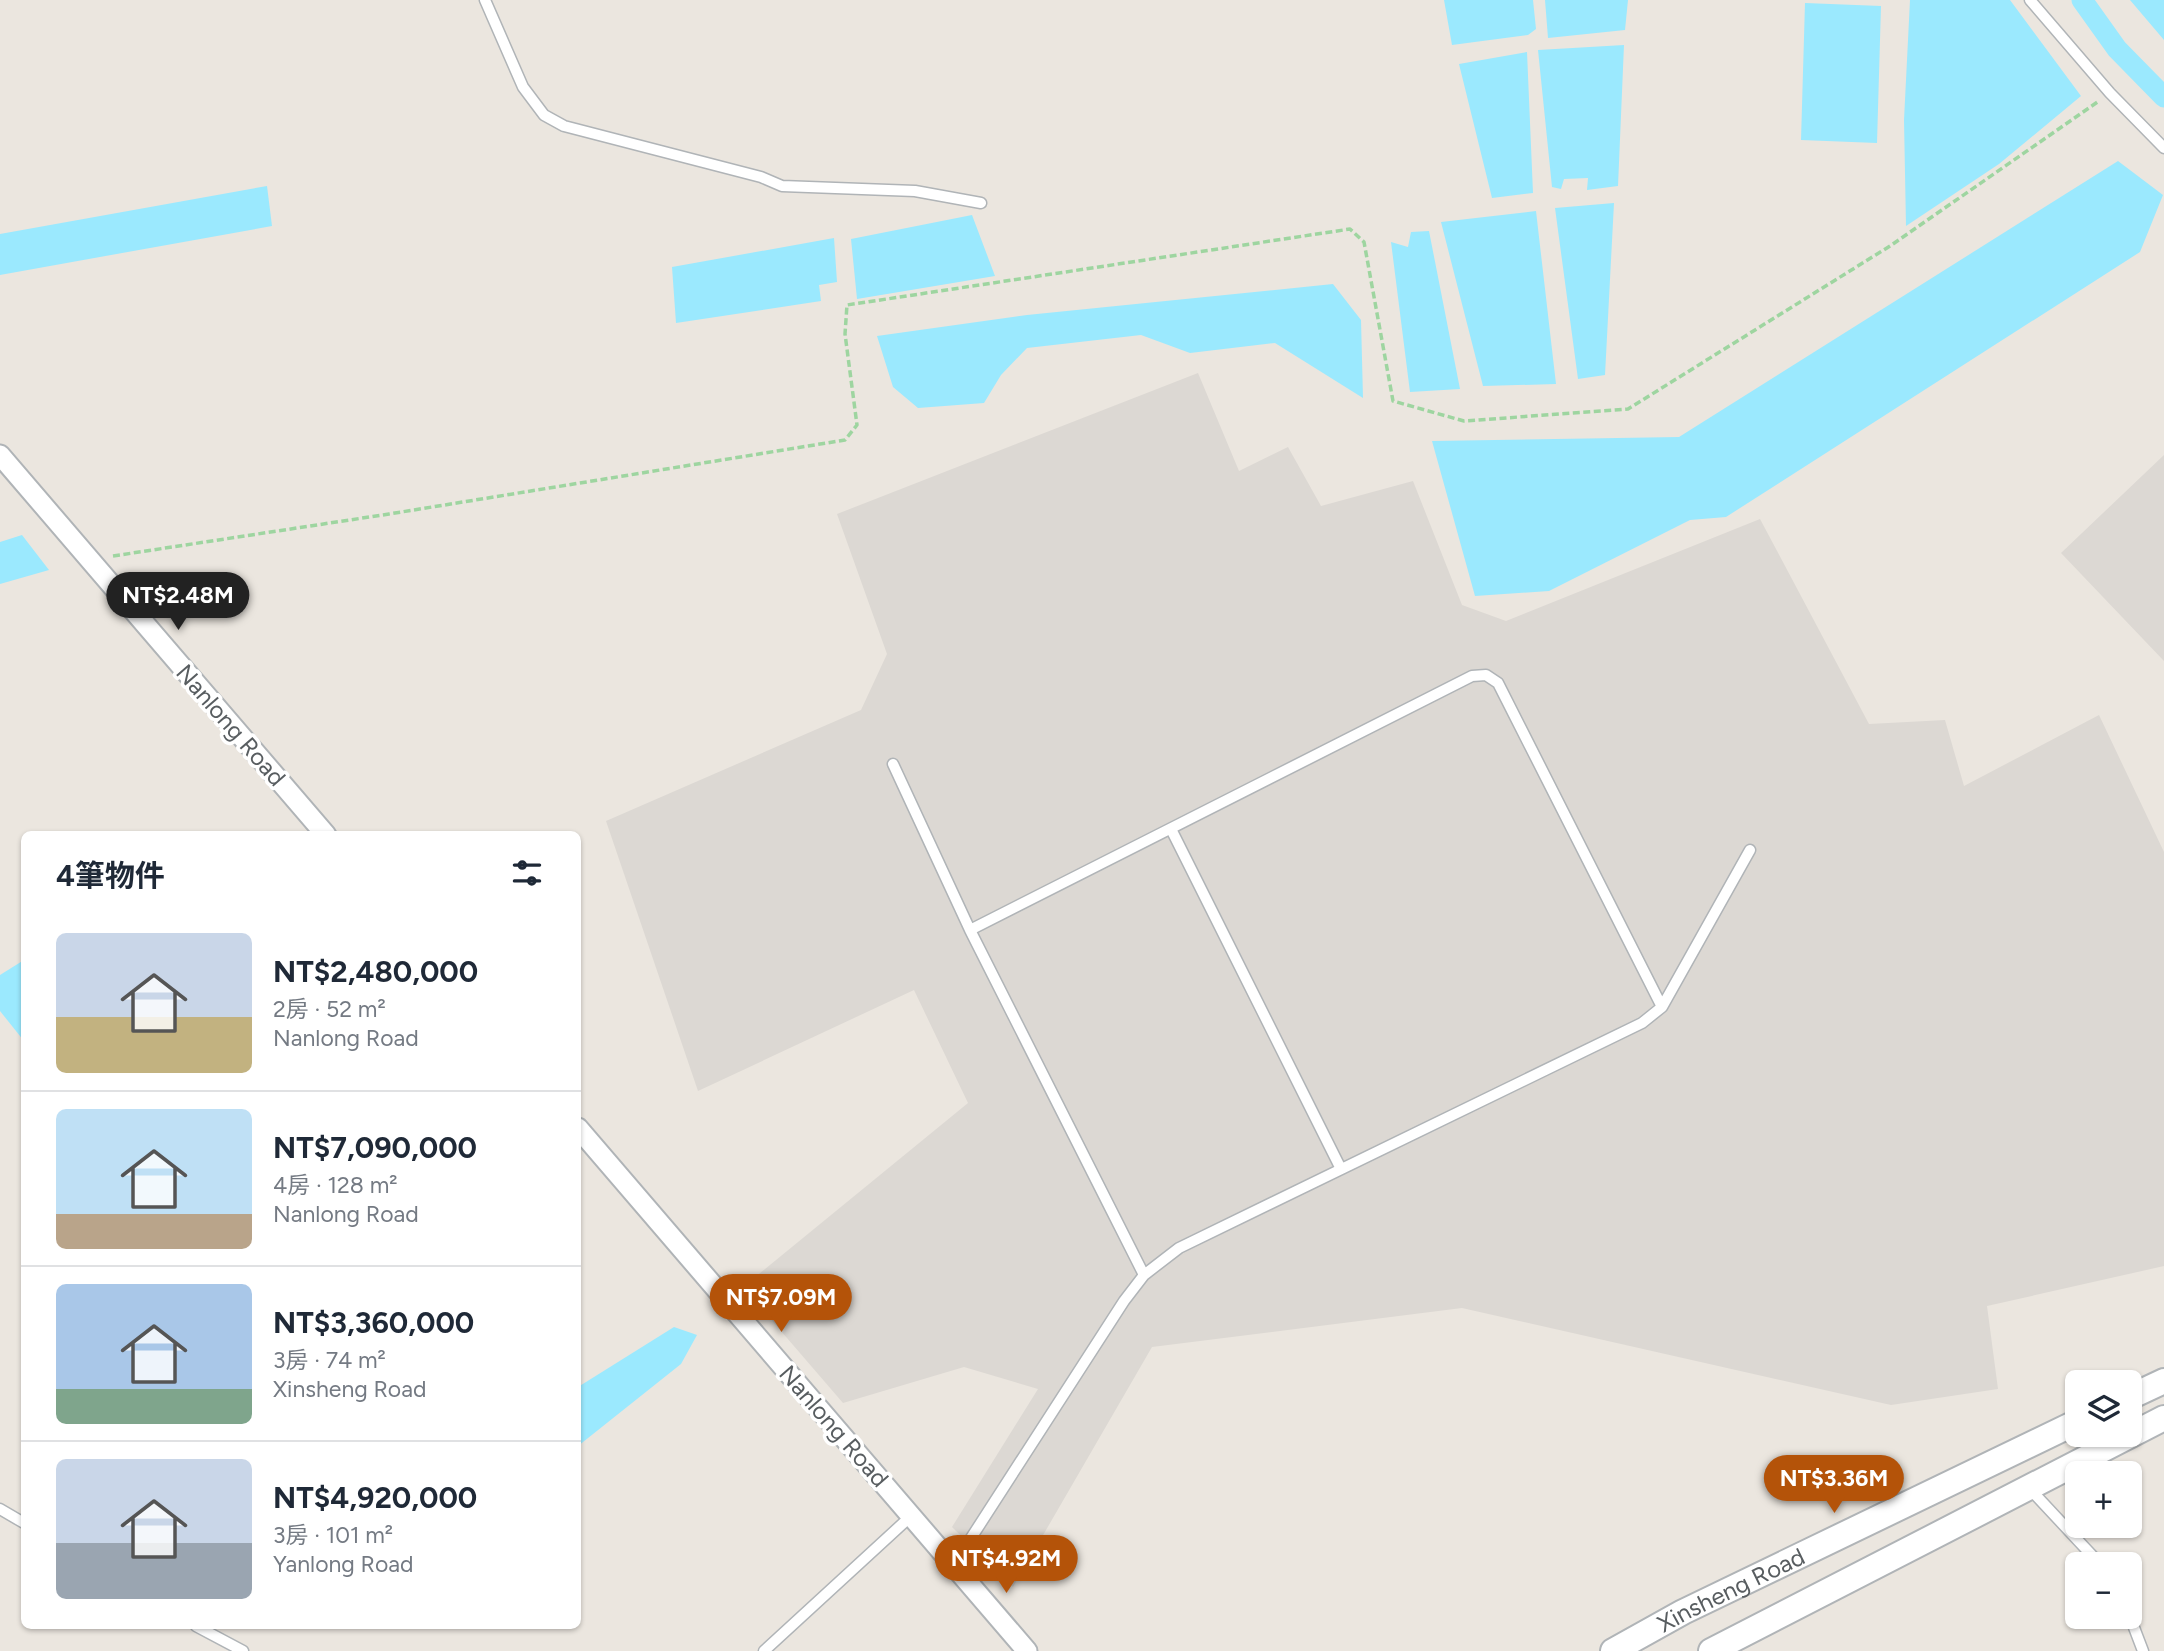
<!DOCTYPE html>
<html lang="zh-TW">
<meta charset="utf-8">
<style>
body{margin:0;font-family:Figtree,"Noto Sans TC",sans-serif;background:#f6f6f7;color:#1f2937;height:100vh;display:flex;flex-direction:column;font-size:26px;white-space:nowrap}
*{box-sizing:border-box;margin:0}
p{font-size:23px;color:#747a83}
.icon{flex:none;width:38px;height:38px;fill:none;stroke:currentColor;stroke-width:2;stroke-linecap:round;stroke-linejoin:round}
.map{position:relative;flex:1;overflow:hidden}
.panel{position:absolute;left:21px;top:831px;width:560px;height:798px;display:flex;flex-direction:column;background:#fff;border-radius:10px;box-shadow:0 2px 5px #0004}
.panel>*{flex:none}
.controls{position:absolute;left:2065px;top:1370px;display:grid;gap:14px}
.controls a{display:grid;place-items:center;width:77px;height:77px;border-radius:10px;background:#fff;box-shadow:0 2px 5px #0004;font-size:35px}
.price{position:absolute;translate:-50% -60px;padding:0 16px;border-radius:24px;background:#b45309;color:#fff;font-size:23px;line-height:46px;filter:drop-shadow(0 2px 4px #0008)}
.price::after{content:'';position:absolute;left:50%;top:42px;width:21px;height:16px;margin-left:-10px;background:inherit;clip-path:polygon(0 0,100% 0,50% 100%)}
.price.on{background:#222;color:#fff}
ul{padding:0;list-style:none}
li{display:flex;align-items:center;gap:21px;height:175px;padding:0 35px}
li+li{border-top:2px solid #e0e1e3}
li span{display:grid;place-items:center;flex:none;width:196px;height:140px;border-radius:10px;color:#555}
li>.icon{margin-inline-start:auto}
span .icon{width:84px;height:84px;fill:#fffc;stroke-width:1}
li b{font-size:30px}
h2{display:flex;justify-content:space-between;align-items:center;height:84px;padding:0 35px;font-size:30px}
.map>svg:first-child{display:block}
</style>
<div class="map">
<svg width="2164" height="1651" viewBox="0 0 2164 1651">
<rect width="100%" height="100%" fill="#ebe6df"/>
<path fill="#dcd8d3" d="M 1198,373 L 1239,471 L 1288,447 L 1321,506 L 1413,481 L 1462,605 L 1506,621 L 1760,519 L 1869,724 L 1945,720 L 1964,786 L 2099,715 L 2164,852 L 2164,1266 L 1987,1306 L 1998,1389 L 1891,1405 L 1462,1308 L 1152,1347 L 1013,1587 L 952,1527 L 1038,1389 L 964,1367 L 843,1403 L 743,1287 L 968,1103 L 914,990 L 698,1091 L 606,821 L 861,710 L 887,654 L 837,514 Z
M 2164,455 L 2164,661 L 2061,553 Z"/>
<path fill="#9be9fe" d="M 1444,0 L 1533,0 L 1536,29 L 1528,35 L 1452,45 Z
M 1545,0 L 1628,0 L 1625,30 L 1548,38 Z
M 1910,0 L 2010,0 L 2081,96 L 1999,164 L 1906,226 L 1904,120 Z
M 2130,0 L 2164,0 L 2164,40 Z
M 1805,3 L 1881,6 L 1877,143 L 1801,140 Z
M 1624,45 L 1618,186 L 1587,190 L 1588,178 L 1564,179 L 1561,189 L 1552,187 L 1538,50 Z
M 1527,52 L 1533,193 L 1492,198 L 1459,64 Z
M 2118,161 L 2163,195 L 2140,252 L 1726,517 L 1690,520 L 1549,591 L 1475,596 L 1432,441 L 1679,437 Z
M 267,186 L 272,226 L 0,275 L 0,234 Z
M 1614,203 L 1605,375 L 1578,379 L 1555,208 Z
M 1536,211 L 1556,384 L 1483,386 L 1441,222 Z
M 972,215 L 995,276 L 857,299 L 851,239 Z
M 1429,231 L 1460,389 L 1410,392 L 1391,242 L 1408,247 L 1411,232 Z
M 834,238 L 837,282 L 819,285 L 821,301 L 676,323 L 672,267 Z
M 1333,284 L 1361,320 L 1363,398 L 1275,343 L 1190,353 L 1141,335 L 1027,348 L 1001,375 L 984,403 L 918,408 L 893,387 L 877,336 L 1027,315 Z
M 22,535 L 49,570 L 0,584 L 0,542 Z
M 24,960 L 24,1041 L 0,1011 L 0,975 Z
M 674,1327 L 697,1335 L 681,1364 L 578,1446 L 578,1387 Z"/>
<g fill="none" stroke-linecap="round" stroke-linejoin="round">
<path stroke="#9be9fe" stroke-width="21" d="M 2082,0 L 2117,49 L 2164,97"/>
<defs>
<path id="service" d="M 485,0 L 523,87 L 544,115 L 564,126 L 761,177 L 782,186 L 915,191 L 981,203
M 2030,0 L 2110,93 L 2164,148
M 893,764 L 970,930 L 1144,1275
M 1171,829 L 1341,1169
M 970,930 L 1472,676 L 1486,675 L 1498,683 L 1662,1007
M 2029,1488 L 2100,1564
M 0,1509 L 24,1523
M 953,1566 L 1124,1301 L 1144,1275 L 1179,1248 L 1642,1023 L 1662,1007 L 1750,850
M 2130,1617 L 2143,1651
M 196,1626 L 243,1651
M 764,1651 L 911,1516"/>
<path id="minor" d="M 0,455 L 326,835
M 578,1128 L 1027,1651"/>
<g id="tertiary">
<path d="M 2130,1397 L 2164,1381"/>
<path id="s1" d="M 1613,1651 L 1683,1612 L 2077,1422"/>
<path d="M 1711,1651 L 2164,1418"/>
</g>
</defs>
<use href="#service" stroke="#b0b4b7" stroke-width="13"/>
<use href="#minor" stroke="#b0b4b7" stroke-width="23"/>
<use href="#tertiary" stroke="#b0b4b7" stroke-width="28"/>
<path stroke="#9ed5a0" stroke-width="3.5" stroke-dasharray="7 3.5" stroke-linecap="butt" d="M 113,556 L 389,514 L 845,440 L 857,425 L 845,334 L 847,305 L 1350,229 L 1364,242 L 1393,401 L 1464,421 L 1628,409 L 1890,246 L 2099,101"/>
<use href="#service" stroke="#fff" stroke-width="10"/>
<use href="#minor" stroke="#fff" stroke-width="19"/>
<use href="#tertiary" stroke="#fff" stroke-width="24"/>
</g>
<g text-anchor="middle" dominant-baseline="central" stroke-width="7" stroke-linejoin="round" paint-order="stroke">
<g font-size="24" fill="#585d60" stroke="#fff">
<text transform="translate(231 725) rotate(49)">Nanlong Road</text>
<text transform="translate(834 1426) rotate(49)">Nanlong Road</text>
<text stroke="none"><textPath href="#s1" startOffset="133">Xinsheng Road</textPath></text>
</g>
</g>
</svg>
<div class="controls">
<a><svg class="icon" aria-label="layers" viewBox="0 0 24 24"><path d="M12 4l9 5-9 5-9-5zM3 14l9 5 9-5"/></svg></a>
<a>+</a>
<a>−</a>
</div>
<b class="price on" style="left:178px;top:632px">NT$2.48M</b>
<b class="price" style="left:781px;top:1334px">NT$7.09M</b>
<b class="price" style="left:1834px;top:1515px">NT$3.36M</b>
<b class="price" style="left:1006px;top:1595px">NT$4.92M</b>
<section class="panel">
<h2>4筆物件<svg class="icon" aria-label="filters" viewBox="0 0 24 24"><path d="M4 7h16M4 17h16"/><circle cx="9" cy="7" r="2"/><circle cx="15" cy="17" r="2"/></svg></h2>
<ul>
<li><span style="background:linear-gradient(#c9d6e8 60%,#c2b280 0)"><svg class="icon" aria-label="home" viewBox="0 0 24 24"><path d="M3 11l9-7 9 7M6 9v11h12V9"/></svg></span><div><b>NT$2,480,000</b><p>2房 · 52 m²</p><p>Nanlong Road</p></div></li>
<li><span style="background:linear-gradient(#bfe0f5 75%,#b9a48a 0)"><svg class="icon" aria-label="home" viewBox="0 0 24 24"><path d="M3 11l9-7 9 7M6 9v11h12V9"/></svg></span><div><b>NT$7,090,000</b><p>4房 · 128 m²</p><p>Nanlong Road</p></div></li>
<li><span style="background:linear-gradient(#a9c7e8 75%,#7fa58c 0)"><svg class="icon" aria-label="home" viewBox="0 0 24 24"><path d="M3 11l9-7 9 7M6 9v11h12V9"/></svg></span><div><b>NT$3,360,000</b><p>3房 · 74 m²</p><p>Xinsheng Road</p></div></li>
<li><span style="background:linear-gradient(#c9d6e8 60%,#9aa5b1 0)"><svg class="icon" aria-label="home" viewBox="0 0 24 24"><path d="M3 11l9-7 9 7M6 9v11h12V9"/></svg></span><div><b>NT$4,920,000</b><p>3房 · 101 m²</p><p>Yanlong Road</p></div></li>
</ul>
</section>
</div>
